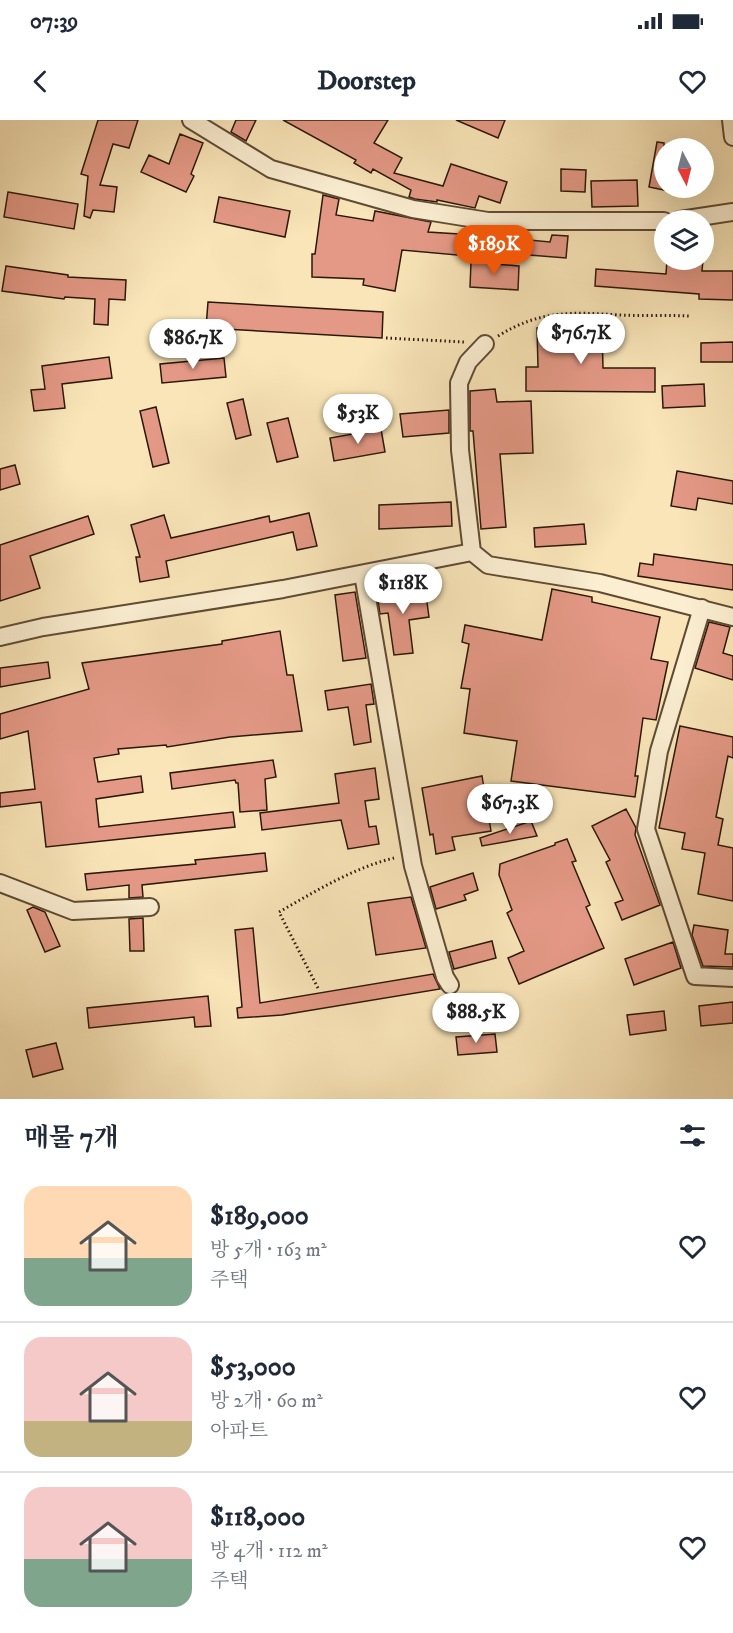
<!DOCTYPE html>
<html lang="ko">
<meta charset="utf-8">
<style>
body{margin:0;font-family:"IM FELL DW Pica","Noto Serif KR",serif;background:#f6f6f7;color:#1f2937;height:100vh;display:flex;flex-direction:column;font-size:22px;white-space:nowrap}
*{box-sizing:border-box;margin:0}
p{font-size:20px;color:#747a83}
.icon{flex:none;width:33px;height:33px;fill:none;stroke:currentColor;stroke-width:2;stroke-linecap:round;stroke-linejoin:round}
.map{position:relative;height:979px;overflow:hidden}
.details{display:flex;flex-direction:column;background:#fff;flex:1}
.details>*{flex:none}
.needle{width:39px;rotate:173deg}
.controls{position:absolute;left:654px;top:18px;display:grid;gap:12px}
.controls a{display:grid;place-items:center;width:60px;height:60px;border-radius:50%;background:#fff;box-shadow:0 6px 24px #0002;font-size:30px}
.price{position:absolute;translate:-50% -51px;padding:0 14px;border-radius:21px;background:#fff;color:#222;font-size:20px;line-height:39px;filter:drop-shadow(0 2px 3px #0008)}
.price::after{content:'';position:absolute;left:50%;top:36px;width:18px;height:14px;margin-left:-9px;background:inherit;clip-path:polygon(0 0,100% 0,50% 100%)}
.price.on{background:#ea580c;color:#fff}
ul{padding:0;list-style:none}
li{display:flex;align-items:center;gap:18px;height:150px;padding:0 24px}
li+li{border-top:2px solid #e0e1e3}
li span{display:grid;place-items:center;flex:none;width:168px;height:120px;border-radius:18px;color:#555}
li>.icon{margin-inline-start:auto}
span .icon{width:72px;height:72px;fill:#fffc;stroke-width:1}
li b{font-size:26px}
h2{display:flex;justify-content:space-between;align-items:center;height:72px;padding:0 24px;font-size:26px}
.status{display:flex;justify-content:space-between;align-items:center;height:42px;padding:0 30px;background:#fff;direction:ltr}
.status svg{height:16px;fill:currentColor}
header{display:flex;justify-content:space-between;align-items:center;height:78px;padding:0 24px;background:#fff;font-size:27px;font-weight:800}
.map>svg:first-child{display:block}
</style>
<div class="status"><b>07:39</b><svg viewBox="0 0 49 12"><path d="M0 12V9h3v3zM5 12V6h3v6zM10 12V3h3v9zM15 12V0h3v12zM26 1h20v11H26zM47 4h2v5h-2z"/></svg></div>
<header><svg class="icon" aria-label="back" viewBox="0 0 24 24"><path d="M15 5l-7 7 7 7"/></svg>Doorstep<svg class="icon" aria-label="heart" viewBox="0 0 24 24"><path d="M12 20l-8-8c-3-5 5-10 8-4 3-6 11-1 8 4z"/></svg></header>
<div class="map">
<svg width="733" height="979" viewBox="0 0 733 979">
<rect width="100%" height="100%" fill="#f9e5b8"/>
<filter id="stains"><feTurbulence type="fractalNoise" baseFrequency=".00333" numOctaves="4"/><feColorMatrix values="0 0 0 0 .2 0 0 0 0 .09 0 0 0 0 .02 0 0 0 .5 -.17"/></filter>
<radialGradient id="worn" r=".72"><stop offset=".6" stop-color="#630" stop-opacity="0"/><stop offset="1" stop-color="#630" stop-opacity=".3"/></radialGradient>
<path fill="#e49986" stroke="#2c1809" stroke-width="1.5" d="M 98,0 L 138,0 L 129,28 L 113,24 L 100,65 L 117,67 L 114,92 L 93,90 L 90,98 L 84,96 L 88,56 L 81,54 Z
M 236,0 L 256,0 L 246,21 L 231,12 Z
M 283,0 L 388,0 L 374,23 L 402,38 L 394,53 L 443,66 L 451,44 L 507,62 L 500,83 L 479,76 L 475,88 L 437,80 L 437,82 L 415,79 L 409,77 L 411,70 L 373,49 L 371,53 L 354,43 L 356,40 Z
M 456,0 L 505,0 L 498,18 Z
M 180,14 L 203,23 L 191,54 L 194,56 L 186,72 L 141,52 L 149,35 L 169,44 Z
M 657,22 L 664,23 L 664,70 L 649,67 Z
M 561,49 L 586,50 L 585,72 L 561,71 Z
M 637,60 L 638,86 L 592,87 L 591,61 Z
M 8,72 L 78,84 L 74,109 L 4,97 Z
M 323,75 L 339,79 L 336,95 L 373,101 L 375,91 L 431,102 L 428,112 L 459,114 L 457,135 L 402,130 L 395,171 L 363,165 L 364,159 L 312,157 L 312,134 L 315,134 Z
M 219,77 L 290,91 L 285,117 L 214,102 Z
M 552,115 L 568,116 L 566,138 L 517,134 L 519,119 L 550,122 Z
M 667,140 L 703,140 L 702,151 L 733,151 L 733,180 L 699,179 L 699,174 L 595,166 L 596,149 L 666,154 Z
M 471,142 L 519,146 L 518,170 L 470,167 Z
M 6,146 L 68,155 L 68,157 L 126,160 L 125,180 L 109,179 L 108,205 L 94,204 L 95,179 L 65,177 L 64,179 L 2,171 Z
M 208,182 L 383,192 L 382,218 L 206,208 Z
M 602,206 L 603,248 L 655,248 L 655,272 L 526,271 L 526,247 L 538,247 L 537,208 Z
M 733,222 L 733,242 L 701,242 L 701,223 Z
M 109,237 L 112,258 L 62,264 L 65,288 L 34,291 L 31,270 L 45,269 L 42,246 Z
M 224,238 L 226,257 L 162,263 L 160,244 Z
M 704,264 L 705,286 L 663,288 L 662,266 Z
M 495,269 L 497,282 L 531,281 L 533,333 L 500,334 L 506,407 L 481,409 L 473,311 L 470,311 L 470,271 Z
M 243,279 L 251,315 L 236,319 L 227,283 Z
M 156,287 L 169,343 L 153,347 L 140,291 Z
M 449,290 L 449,313 L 403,317 L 400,294 Z
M 288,298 L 298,337 L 277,342 L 267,303 Z
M 381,309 L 385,332 L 334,341 L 330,318 Z
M 15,345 L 20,364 L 0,370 L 0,349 Z
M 677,351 L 733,361 L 733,384 L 698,378 L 696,390 L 671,386 Z
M 451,382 L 452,406 L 379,409 L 379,385 Z
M 309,393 L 317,426 L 297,430 L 293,412 L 166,441 L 169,457 L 140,462 L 136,437 L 140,437 L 131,405 L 164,395 L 171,418 L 269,396 L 270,402 Z
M 88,396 L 94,414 L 30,436 L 40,468 L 0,481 L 0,425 Z
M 584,404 L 586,424 L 535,427 L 534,408 Z
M 654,434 L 733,445 L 733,470 L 638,456 L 640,443 L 653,445 Z
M 425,468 L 429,497 L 409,500 L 413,533 L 394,535 L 388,493 L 380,494 L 377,474 Z
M 552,469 L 592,477 L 592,482 L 660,497 L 651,539 L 668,542 L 656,600 L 643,598 L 635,656 L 638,656 L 635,677 L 511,661 L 517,621 L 464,613 L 470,569 L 461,568 L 469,524 L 462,522 L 465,505 L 542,520 Z
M 355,472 L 366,538 L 343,541 L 335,475 Z
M 709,502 L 730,507 L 723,533 L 733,536 L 733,560 L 695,548 Z
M 280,511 L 287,555 L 293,555 L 302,611 L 230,617 L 167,627 L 166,625 L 118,629 L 119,634 L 94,638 L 98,662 L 141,656 L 143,672 L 96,679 L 99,707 L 233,692 L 235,707 L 46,727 L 41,682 L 0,687 L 0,673 L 35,669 L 28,611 L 0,619 L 0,594 L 89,569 L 82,543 L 222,524 L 222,521 Z
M 48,542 L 50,558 L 0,567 L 0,548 Z
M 371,564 L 374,584 L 366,585 L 371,622 L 354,625 L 348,587 L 328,590 L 325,571 Z
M 680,606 L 733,617 L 733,638 L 728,636 L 716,697 L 723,699 L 718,725 L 733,728 L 733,781 L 698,774 L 705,733 L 682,729 L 685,713 L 659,708 Z
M 273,640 L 276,657 L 265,659 L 267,690 L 240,692 L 238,663 L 236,663 L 235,660 L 172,669 L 170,653 Z
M 375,648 L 379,679 L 365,681 L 369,707 L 376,706 L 379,724 L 348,729 L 341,700 L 262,710 L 260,693 L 339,683 L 335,654 Z
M 482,656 L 491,711 L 452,717 L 455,730 L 436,734 L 433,714 L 430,715 L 422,668 Z
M 626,689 L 636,708 L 635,715 L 660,785 L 622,800 L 615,783 L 623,780 L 606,742 L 610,740 L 592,706 Z
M 531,701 L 537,716 L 482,726 L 480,718 Z
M 567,719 L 576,741 L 572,742 L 590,785 L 586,787 L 604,828 L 519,864 L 508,838 L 524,831 L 507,793 L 512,790 L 499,755 L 500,744 L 555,725 L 555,723 Z
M 265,733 L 267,751 L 142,765 L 143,777 L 129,778 L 129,765 L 87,770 L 85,754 L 196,744 L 195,740 Z
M 473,753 L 478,770 L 464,775 L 466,780 L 436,789 L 430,767 Z
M 411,777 L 426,828 L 376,835 L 368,783 Z
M 33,787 L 45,792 L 60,826 L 45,832 L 27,790 Z
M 143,798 L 144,831 L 130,831 L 129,799 Z
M 694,805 L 728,810 L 725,834 L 733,834 L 733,847 L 703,846 L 692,815 Z
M 253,808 L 260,883 L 433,854 L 440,869 L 282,895 L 238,898 L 237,888 L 242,887 L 235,810 Z
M 492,821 L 496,838 L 454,849 L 449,832 Z
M 673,822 L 681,848 L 634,865 L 625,839 Z
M 208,876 L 211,906 L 195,907 L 194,897 L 89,908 L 87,888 Z
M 733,882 L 733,903 L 701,906 L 699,886 Z
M 664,891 L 666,910 L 630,915 L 627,895 Z
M 495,914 L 497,932 L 458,935 L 456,917 Z
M 56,923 L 63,949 L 33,957 L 26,930 Z"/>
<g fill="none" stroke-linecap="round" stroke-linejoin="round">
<defs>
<path id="minor" d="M 191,0 L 271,49 L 413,89 L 488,101 L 664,101
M 731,0 L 733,17
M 680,100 L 733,92
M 472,432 L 460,330 L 459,263 L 468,242 L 485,224
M 363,454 L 413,746 L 445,857 L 450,865
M 702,488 L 659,631 L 646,709 L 695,856 L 733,858
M 0,517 L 43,507 L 283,469 L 472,432 L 488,445 L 600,463 L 733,497
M 0,763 L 73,791 L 150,787"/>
</defs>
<use href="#minor" stroke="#5f4b35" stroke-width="20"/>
<path stroke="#2c1809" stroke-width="3" stroke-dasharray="1.5 3" stroke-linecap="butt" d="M 498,216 C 540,190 572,192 619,195 C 642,196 666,195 689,196
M 386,218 L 464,222
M 318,868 L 279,792 C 316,771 353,748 394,738"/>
<use href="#minor" stroke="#fbeed1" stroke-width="16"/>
</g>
<rect width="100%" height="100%" filter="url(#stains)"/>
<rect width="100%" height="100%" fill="url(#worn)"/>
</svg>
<div class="controls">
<a><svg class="needle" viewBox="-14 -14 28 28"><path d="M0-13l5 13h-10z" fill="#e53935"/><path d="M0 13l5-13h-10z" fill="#747a83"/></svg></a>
<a><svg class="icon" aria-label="layers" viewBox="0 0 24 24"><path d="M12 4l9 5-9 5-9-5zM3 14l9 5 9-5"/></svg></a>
</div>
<b class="price on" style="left:494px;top:156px">$189K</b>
<b class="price" style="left:581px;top:245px">$76.7K</b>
<b class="price" style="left:193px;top:250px">$86.7K</b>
<b class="price" style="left:358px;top:325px">$53K</b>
<b class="price" style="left:403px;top:495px">$118K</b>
<b class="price" style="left:510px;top:715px">$67.3K</b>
<b class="price" style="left:476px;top:924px">$88.5K</b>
</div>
<section class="details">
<h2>매물 7개<svg class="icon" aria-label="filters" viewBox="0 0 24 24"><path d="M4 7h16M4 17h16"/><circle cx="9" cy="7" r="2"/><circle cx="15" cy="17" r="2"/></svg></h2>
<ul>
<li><span style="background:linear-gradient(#ffd9b3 60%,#7fa58c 0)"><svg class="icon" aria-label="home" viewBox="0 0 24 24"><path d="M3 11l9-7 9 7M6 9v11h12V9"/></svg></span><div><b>$189,000</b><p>방 5개 · 163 m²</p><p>주택</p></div><svg class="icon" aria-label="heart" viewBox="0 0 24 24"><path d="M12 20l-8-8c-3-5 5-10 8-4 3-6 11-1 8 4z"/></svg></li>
<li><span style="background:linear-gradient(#f6c9c9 70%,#c2b280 0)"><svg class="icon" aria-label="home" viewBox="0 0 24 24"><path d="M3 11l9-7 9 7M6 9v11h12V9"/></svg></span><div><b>$53,000</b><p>방 2개 · 60 m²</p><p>아파트</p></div><svg class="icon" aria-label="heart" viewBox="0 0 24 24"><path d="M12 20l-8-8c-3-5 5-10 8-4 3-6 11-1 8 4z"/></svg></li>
<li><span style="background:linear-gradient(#f6c9c9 60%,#7fa58c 0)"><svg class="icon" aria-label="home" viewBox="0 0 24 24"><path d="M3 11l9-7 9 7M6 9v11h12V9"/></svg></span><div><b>$118,000</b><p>방 4개 · 112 m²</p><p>주택</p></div><svg class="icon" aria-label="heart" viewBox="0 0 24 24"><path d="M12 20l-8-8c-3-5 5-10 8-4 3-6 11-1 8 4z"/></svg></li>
</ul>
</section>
